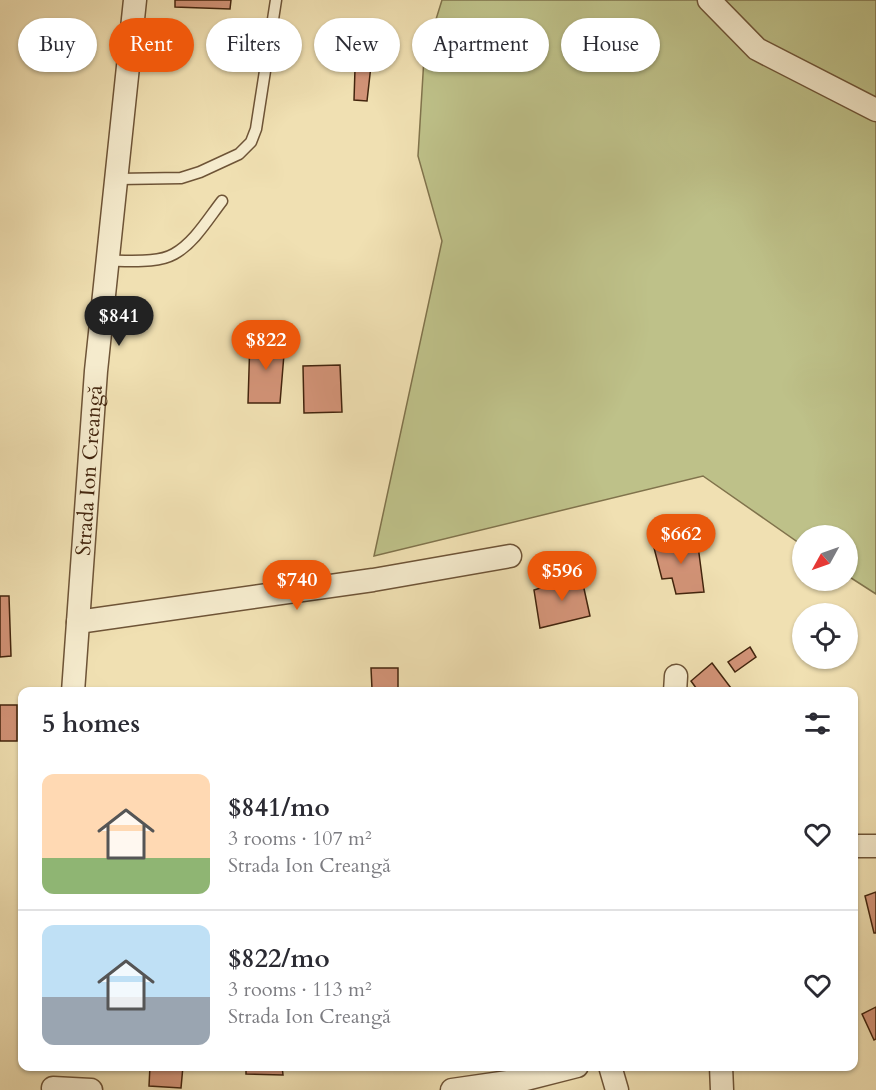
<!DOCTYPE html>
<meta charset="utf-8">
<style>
body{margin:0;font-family:Cardo,serif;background:#f7f7f7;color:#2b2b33;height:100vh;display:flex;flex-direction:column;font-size:22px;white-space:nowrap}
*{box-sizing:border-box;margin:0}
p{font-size:20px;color:#7c7c81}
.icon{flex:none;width:33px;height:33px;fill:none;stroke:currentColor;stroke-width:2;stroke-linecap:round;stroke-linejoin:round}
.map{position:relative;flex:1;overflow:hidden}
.panel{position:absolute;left:18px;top:687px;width:840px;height:384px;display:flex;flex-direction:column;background:#fff;border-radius:12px;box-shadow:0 2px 4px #0004}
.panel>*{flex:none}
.hud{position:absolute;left:18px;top:18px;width:840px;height:54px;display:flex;gap:12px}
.needle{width:39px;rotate:230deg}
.tools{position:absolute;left:792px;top:525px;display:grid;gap:12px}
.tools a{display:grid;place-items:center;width:66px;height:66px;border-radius:50%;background:#fff;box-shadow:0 2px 4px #0004;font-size:30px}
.price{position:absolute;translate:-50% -51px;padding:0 14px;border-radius:21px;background:#ea580c;color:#fff;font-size:20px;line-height:39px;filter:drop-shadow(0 2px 3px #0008)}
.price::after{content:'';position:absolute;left:50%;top:36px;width:18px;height:14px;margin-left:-9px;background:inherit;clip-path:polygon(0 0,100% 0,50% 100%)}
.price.on{background:#222;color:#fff}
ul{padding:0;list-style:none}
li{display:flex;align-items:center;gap:18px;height:150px;padding:0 24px}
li+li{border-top:2px solid #e1e1e2}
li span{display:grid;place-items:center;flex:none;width:168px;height:120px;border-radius:12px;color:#555}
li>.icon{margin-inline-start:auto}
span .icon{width:72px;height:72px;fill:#fffc;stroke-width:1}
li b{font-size:26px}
h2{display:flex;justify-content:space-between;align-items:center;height:72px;padding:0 24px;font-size:26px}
.chip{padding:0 21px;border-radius:27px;background:#fff;box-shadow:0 2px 4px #0004;font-size:21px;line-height:54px}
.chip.on{background:#ea580c;color:#fff}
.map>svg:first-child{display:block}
</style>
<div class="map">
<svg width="876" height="1090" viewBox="0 0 876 1090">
<rect width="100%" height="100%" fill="#f0e0b2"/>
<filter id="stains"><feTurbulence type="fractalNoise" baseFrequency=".00333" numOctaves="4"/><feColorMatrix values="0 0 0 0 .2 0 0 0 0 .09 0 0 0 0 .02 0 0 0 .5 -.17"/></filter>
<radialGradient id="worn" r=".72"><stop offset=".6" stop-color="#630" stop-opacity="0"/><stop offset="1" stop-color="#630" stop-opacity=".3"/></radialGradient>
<path fill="#bec189" stroke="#80734c" stroke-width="1.5" d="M 442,0 L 876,0 L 876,594 L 848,576 L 848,536 L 802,536 L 802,545 L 703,476 L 374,556 L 442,241 L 418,156 L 424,58 Z"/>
<path fill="#d29377" stroke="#43250e" stroke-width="1.5" d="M 175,0 L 231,0 L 230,9 L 175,7 Z
M 356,38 L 374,39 L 367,101 L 354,100 Z
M 250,338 L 285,342 L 280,403 L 248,403 Z
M 340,365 L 342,412 L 304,413 L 303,366 Z
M 697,538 L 704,592 L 676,594 L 672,578 L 662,579 L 653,544 Z
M 581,575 L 590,616 L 540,628 L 534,590 Z
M 0,596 L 9,596 L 11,656 L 0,657 Z
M 750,647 L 756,657 L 735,672 L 728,662 Z
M 712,663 L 734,692 L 699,692 L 691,681 Z
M 371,668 L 398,668 L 398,688 L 372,689 Z
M 0,705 L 17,705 L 17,741 L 0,741 Z
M 876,892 L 876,933 L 874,933 L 865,896 Z
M 876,1007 L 876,1039 L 874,1040 L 862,1014 Z
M 150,1066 L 183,1066 L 181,1088 L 149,1086 Z
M 246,1066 L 282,1066 L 283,1075 L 246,1074 Z"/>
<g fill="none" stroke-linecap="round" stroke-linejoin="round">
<defs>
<path id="service" d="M 118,179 L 181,178 L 200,172 L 239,154 L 251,142 L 256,129 L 276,0
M 108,261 C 128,260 156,264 174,254 C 194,243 208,219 222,201"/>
<g id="minor">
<path d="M 709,0 L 757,49 L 876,110"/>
<path d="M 78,622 L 373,580 L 510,556"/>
<path id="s1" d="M 73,692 L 96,371 L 135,0"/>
<path d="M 675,692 L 676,676"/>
<path d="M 854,846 L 876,846"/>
<path d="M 610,1066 L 617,1090"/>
<path d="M 721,1066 L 722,1090"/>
<path d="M 53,1088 L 91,1090"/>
<path d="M 452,1090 L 522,1080 L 577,1066"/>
</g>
</defs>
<use href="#service" stroke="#6e5437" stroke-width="13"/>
<use href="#minor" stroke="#6e5437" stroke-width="25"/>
<use href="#service" stroke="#f5ebcd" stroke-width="10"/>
<use href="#minor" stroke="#f5ebcd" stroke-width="22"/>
</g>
<g text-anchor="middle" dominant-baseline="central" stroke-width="6" stroke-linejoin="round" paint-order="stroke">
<g font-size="21" fill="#43250e" stroke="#f5ebcd">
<text stroke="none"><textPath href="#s1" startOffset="222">Strada Ion Creangă</textPath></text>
</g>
</g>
<rect width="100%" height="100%" filter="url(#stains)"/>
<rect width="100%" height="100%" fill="url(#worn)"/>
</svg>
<div class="tools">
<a><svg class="needle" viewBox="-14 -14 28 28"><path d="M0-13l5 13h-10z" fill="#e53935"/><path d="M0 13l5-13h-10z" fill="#7c7c81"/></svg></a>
<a><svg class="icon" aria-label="locate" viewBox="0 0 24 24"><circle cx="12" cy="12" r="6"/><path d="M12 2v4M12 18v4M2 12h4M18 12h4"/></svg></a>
</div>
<b class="price on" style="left:119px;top:347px">$841</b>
<b class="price" style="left:266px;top:371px">$822</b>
<b class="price" style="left:681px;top:565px">$662</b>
<b class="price" style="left:562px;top:602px">$596</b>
<b class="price" style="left:297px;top:611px">$740</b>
<div class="hud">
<a class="chip">Buy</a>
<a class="chip on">Rent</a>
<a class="chip">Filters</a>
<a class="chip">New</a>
<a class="chip">Apartment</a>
<a class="chip">House</a>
</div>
<section class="panel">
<h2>5 homes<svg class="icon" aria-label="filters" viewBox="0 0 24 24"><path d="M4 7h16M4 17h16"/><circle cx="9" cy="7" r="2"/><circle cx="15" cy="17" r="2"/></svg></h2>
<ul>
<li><span style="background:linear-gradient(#ffd9b3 70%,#8fb573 0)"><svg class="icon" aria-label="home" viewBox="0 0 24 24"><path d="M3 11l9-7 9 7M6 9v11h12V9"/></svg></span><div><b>$841/mo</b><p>3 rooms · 107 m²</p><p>Strada Ion Creangă</p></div><svg class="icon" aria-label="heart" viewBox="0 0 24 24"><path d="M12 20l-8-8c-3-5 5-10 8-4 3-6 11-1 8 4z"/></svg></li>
<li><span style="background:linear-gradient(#bfe0f5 60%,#9aa5b1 0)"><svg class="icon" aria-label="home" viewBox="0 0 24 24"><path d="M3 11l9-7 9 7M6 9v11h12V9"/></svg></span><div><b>$822/mo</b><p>3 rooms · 113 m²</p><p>Strada Ion Creangă</p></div><svg class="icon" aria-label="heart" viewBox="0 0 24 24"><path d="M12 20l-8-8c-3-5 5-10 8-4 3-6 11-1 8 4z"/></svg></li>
</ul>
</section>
</div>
